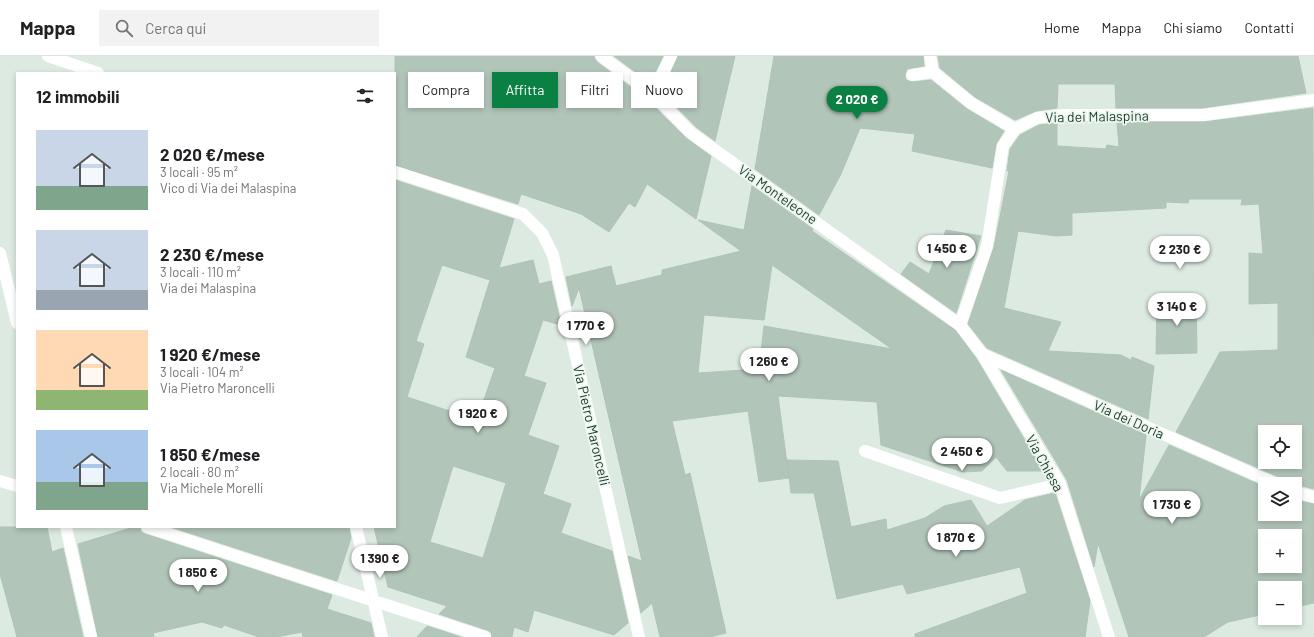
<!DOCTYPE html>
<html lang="it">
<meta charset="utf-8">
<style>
body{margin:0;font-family:Barlow,sans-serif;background:#f2f2f2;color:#202124;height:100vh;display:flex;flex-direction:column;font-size:15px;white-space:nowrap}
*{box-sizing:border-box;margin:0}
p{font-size:13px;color:#757577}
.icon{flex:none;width:22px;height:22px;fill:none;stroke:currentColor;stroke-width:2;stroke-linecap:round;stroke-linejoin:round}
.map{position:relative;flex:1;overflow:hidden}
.side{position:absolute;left:16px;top:16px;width:380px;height:456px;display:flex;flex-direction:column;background:#fff;border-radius:0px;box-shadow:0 2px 6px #0003}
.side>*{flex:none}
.guide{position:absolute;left:408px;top:16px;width:380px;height:36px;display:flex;gap:8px}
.fabs{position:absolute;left:1258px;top:369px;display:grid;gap:8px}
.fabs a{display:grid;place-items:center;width:44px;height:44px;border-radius:0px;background:#fff;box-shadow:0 2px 6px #0003;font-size:20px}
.price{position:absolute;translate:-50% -34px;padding:0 9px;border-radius:14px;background:#fff;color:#222;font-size:13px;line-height:26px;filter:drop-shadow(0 1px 2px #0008)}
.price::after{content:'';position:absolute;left:50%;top:24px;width:12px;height:9px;margin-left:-6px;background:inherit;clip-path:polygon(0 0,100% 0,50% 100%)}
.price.selected{background:#0b8043;color:#fff}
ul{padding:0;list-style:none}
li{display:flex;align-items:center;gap:12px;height:100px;padding:0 20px}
li span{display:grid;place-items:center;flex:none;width:112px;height:80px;border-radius:0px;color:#555}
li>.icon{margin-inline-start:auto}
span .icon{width:48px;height:48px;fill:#fffc;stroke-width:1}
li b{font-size:17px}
h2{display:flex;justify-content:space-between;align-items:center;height:48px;padding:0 20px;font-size:17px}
.tag{padding:0 14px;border-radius:0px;background:#fff;box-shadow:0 2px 6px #0003;font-size:14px;line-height:36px}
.tag.selected{background:#0b8043;color:#fff}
header{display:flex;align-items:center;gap:24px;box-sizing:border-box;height:56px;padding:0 20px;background:#fff;border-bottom:1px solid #e0e0e0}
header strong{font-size:19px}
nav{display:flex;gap:22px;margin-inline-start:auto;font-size:14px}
.search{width:280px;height:36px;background:#f2f2f2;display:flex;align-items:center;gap:10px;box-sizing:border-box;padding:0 14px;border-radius:0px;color:#757577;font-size:15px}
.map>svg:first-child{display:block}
</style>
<header>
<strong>Mappa</strong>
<div class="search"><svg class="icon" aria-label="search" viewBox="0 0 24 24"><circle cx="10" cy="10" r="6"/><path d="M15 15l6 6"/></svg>Cerca qui</div>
<nav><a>Home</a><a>Mappa</a><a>Chi siamo</a><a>Contatti</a></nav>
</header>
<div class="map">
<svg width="1314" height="581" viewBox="0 0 1314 581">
<rect width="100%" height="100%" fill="#dceae1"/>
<path fill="#b2c5b9" stroke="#afc4b6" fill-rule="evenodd" d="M 395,0 L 594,0 L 597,6 L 648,44 L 686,82 L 711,100 L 696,163 L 647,128 L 635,151 L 629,147 L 609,176 L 581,158 L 521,138 L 518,148 L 395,109 Z
M 614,0 L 663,0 L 650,27 Z
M 678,0 L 735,0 L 715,85 L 696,71 L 662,36 Z
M 774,0 L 923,0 L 924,10 L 907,13 L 905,20 L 906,24 L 913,26 L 931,24 L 967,53 L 1004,75 L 996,88 L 992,112 L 912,95 L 915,78 L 860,72 L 841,118 L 819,159 L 755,113 Z
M 938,0 L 1298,0 L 1306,37 L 1202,52 L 1116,52 L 1115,28 L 1058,28 L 1057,52 L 1036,55 L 1015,64 L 975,41 L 940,12 Z
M 1313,52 L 1314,433 L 1295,428 L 1283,428 L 1279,421 L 1176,376 L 1220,296 L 1278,294 L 1278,247 L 1249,248 L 1249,197 L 1263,198 L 1259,148 L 1241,149 L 1242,143 L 1189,143 L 1188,147 L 1166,146 L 1166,152 L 1072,157 L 1072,179 L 1056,180 L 1018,175 L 1004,252 L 1061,266 L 1048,295 L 1121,299 L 1131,304 L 1132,301 L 1154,310 L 1148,363 L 987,292 L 968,268 L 994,191 L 1009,115 L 1007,115 L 1010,93 L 1020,79 L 1039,69 L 1057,67 L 1057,90 L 1106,93 L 1107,89 L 1119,91 L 1117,66 L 1204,66 ZM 1265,376 L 1295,376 L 1295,406 L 1265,406 Z
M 395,124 L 514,163 L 499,212 L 533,204 L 539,228 L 551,225 L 561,269 L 543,264 L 524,320 L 546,327 L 528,379 L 559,390 L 543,438 L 571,448 L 561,477 L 612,495 L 628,567 L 614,579 L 534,554 L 528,576 L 514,571 L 512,581 L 492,581 L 491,576 L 487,574 L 439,558 L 447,550 L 388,531 L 374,471 L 395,471 ZM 442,209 L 490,224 L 466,301 L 495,312 L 477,364 L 407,341 L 424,288 L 416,285 ZM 453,410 L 506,427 L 483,502 L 430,486 Z
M 752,130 L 813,173 L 812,175 L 955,274 L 976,302 L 1043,415 L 1007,415 L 996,401 L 982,415 L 963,416 L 881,389 L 877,346 L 778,340 L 789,422 L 759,426 L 748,355 L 672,365 L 685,419 L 690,417 L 726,577 L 710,581 L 660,581 L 652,547 L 641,557 L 628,500 L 642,505 L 579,232 L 572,250 L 566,221 L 611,210 L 616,230 L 662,219 L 662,214 L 741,195 L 698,164 L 744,174 ZM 772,209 L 892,293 L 764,270 L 759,313 L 698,317 L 704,259 L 764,264 Z
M 946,174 L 981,180 L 956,257 L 901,218 L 910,206 L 929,218 Z
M 1196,243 L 1197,297 L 1156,298 L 1157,245 Z
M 1001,314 L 1146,379 L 1139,444 L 1169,389 L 1265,431 L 1265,458 L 1295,458 L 1295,444 L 1314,448 L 1314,547 L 1295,551 L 1295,532 L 1265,532 L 1265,558 L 1228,566 L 1204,581 L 1129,581 L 1098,487 L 1094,511 L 1067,424 ZM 1265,480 L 1295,480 L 1295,510 L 1265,510 Z
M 787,404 L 838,405 L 851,471 L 886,463 L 887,474 L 925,462 L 944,450 L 971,444 L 987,470 L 1025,444 L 1055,437 L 1090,545 L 1085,581 L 915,581 L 915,578 L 1027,537 L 1020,511 L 907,538 L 903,528 L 837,543 L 814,437 L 791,437 Z
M 0,471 L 47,471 L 52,496 L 63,492 L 83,581 L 17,581 L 0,518 Z
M 134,471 L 140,471 L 141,476 L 145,478 L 332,539 L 327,553 L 371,567 L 374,581 L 303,581 L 302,576 L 276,581 L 259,581 L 224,569 L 222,572 L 202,566 L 153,577 L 154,581 L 98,581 L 78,488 Z
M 171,471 L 349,471 L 351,482 L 337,525 Z
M 427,570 L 461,581 L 417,581 Z"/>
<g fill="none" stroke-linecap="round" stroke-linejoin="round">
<path stroke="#fff" stroke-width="12" d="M 48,0 L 98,17
M 601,0 L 653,38 L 691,77 L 960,269 L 982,298 L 1060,428 L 1109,581
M 930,0 L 933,16 L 971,47 L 1015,73
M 912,19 L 933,16
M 653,38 L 671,0
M 395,116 L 523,158 L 542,177 L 553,199 L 639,581
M 0,197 L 17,267
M 960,269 L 987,190 L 1003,90 L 1015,73 L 1037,62 L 1062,59 L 1203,59 L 1314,44
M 982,298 L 1276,428
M 865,395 L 1000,442 L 1060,428
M 0,425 L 17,430
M 1295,436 L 1314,441
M 66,471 L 91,581
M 147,471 L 485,581
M 356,471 L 382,581"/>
</g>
<g text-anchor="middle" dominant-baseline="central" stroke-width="3.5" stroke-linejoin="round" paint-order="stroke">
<g font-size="14" fill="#1d3a2c" stroke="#edf7ef">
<text transform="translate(1097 60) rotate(-1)">Via dei Malaspina</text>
<text transform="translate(778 138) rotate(35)">Via Monteleone</text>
<text transform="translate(1129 363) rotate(24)">Via dei Doria</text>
<text transform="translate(592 369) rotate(77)">Via Pietro Maroncelli</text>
<text transform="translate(1045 407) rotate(61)">Via Chiesa</text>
</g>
</g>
</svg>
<div class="fabs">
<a><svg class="icon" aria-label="locate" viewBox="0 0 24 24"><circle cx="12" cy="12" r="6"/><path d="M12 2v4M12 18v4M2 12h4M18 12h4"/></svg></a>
<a><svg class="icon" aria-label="layers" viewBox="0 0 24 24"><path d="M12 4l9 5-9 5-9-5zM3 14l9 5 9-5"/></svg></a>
<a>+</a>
<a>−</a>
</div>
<b class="price selected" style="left:857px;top:64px">2 020 €</b>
<b class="price" style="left:947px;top:213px">1 450 €</b>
<b class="price" style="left:1180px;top:214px">2 230 €</b>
<b class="price" style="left:1177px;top:271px">3 140 €</b>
<b class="price" style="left:586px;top:290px">1 770 €</b>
<b class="price" style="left:769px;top:326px">1 260 €</b>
<b class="price" style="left:478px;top:378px">1 920 €</b>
<b class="price" style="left:962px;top:416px">2 450 €</b>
<b class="price" style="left:1172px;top:469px">1 730 €</b>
<b class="price" style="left:956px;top:502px">1 870 €</b>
<b class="price" style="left:380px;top:523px">1 390 €</b>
<b class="price" style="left:198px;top:537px">1 850 €</b>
<div class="guide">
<a class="tag">Compra</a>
<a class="tag selected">Affitta</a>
<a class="tag">Filtri</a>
<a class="tag">Nuovo</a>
</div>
<section class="side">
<h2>12 immobili<svg class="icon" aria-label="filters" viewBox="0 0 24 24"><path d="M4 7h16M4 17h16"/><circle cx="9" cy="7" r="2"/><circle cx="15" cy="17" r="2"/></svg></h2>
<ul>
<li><span style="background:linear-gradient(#c9d6e8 70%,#7fa58c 0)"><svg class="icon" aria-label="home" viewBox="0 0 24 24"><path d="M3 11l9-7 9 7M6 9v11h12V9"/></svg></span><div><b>2 020 €/mese</b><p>3 locali · 95 m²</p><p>Vico di Via dei Malaspina</p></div></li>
<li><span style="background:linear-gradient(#c9d6e8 75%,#9aa5b1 0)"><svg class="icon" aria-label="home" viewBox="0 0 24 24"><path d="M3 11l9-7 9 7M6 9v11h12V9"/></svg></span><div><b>2 230 €/mese</b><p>3 locali · 110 m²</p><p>Via dei Malaspina</p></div></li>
<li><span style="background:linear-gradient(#ffd9b3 75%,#8fb573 0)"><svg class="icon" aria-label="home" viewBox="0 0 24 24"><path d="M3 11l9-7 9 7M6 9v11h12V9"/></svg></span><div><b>1 920 €/mese</b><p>3 locali · 104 m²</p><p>Via Pietro Maroncelli</p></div></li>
<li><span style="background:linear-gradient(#a9c7e8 65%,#7fa58c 0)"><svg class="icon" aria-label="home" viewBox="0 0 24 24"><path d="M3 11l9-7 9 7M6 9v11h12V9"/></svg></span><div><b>1 850 €/mese</b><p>2 locali · 80 m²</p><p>Via Michele Morelli</p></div></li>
</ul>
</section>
</div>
